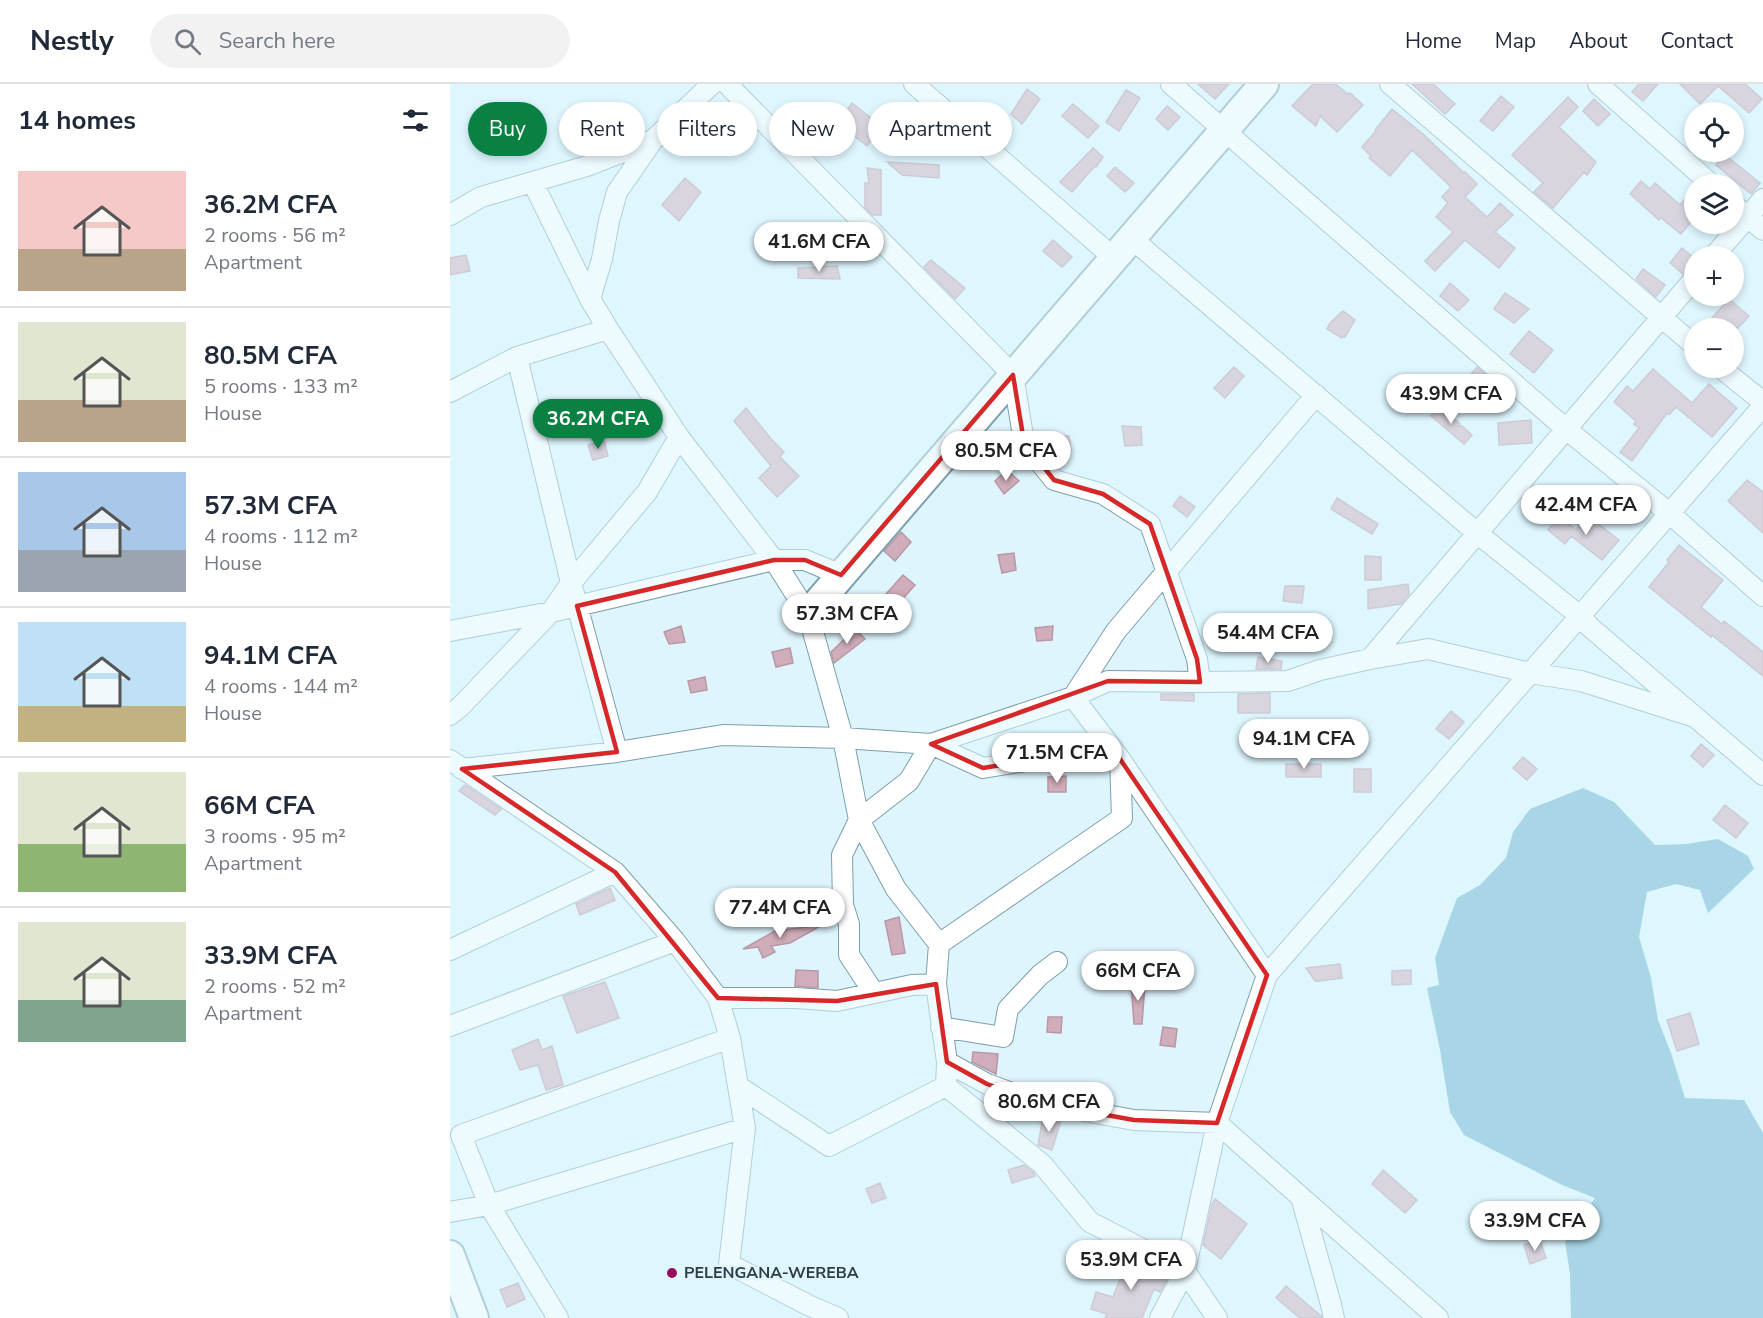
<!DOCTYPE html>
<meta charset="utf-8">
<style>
body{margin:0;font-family:"Nunito Sans",sans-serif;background:#f2f2f3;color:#1f2937;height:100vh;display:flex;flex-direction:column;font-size:22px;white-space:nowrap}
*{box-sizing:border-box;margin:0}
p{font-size:20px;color:#747a83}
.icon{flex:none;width:33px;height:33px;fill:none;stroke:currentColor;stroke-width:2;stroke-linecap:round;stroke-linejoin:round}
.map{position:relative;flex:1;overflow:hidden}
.side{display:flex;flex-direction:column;background:#fff;width:450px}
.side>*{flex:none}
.banner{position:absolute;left:18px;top:18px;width:570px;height:54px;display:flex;gap:12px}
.controls{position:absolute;left:1234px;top:18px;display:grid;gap:12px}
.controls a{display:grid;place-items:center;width:60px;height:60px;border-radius:50%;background:#fff;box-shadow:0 3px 9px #0003;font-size:30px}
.price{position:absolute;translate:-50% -51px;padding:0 14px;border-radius:21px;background:#fff;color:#222;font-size:20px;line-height:39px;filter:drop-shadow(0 2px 3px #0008)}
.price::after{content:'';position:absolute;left:50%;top:36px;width:18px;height:14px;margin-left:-9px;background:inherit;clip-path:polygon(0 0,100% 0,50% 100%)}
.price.current{background:#0b8043;color:#fff}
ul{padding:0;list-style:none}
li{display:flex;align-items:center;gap:18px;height:150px;padding:0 18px}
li+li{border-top:2px solid #e0e1e3}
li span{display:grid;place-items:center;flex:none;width:168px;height:120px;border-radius:0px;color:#555}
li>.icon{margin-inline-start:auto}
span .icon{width:72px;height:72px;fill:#fffc;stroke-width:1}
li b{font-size:26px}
h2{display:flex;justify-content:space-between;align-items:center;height:72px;padding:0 18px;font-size:26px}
.tag{padding:0 21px;border-radius:27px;background:#fff;box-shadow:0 3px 9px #0003;font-size:21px;line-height:54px}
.tag.current{background:#0b8043;color:#fff}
header{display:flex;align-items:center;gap:36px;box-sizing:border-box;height:84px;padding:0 30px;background:#fff;border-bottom:2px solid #e0e1e3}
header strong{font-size:28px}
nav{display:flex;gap:33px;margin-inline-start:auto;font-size:21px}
.search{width:420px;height:54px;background:#f2f2f3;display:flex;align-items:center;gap:15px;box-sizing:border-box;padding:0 21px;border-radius:33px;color:#747a83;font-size:22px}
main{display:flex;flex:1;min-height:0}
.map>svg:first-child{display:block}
</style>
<header>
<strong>Nestly</strong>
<div class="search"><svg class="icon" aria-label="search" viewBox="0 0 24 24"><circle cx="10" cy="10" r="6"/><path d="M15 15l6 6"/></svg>Search here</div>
<nav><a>Home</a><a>Map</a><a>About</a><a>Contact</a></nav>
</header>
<main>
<section class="side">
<h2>14 homes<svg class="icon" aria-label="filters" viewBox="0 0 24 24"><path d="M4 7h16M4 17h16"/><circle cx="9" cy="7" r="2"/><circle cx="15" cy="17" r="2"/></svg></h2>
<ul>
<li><span style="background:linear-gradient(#f6c9c9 65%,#b9a48a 0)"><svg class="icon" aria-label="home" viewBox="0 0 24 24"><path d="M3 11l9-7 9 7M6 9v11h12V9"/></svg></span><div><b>36.2M CFA</b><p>2 rooms · 56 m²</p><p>Apartment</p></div></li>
<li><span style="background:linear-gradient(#dfe7d0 65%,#b9a48a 0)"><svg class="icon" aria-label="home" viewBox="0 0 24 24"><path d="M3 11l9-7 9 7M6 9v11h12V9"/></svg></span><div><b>80.5M CFA</b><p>5 rooms · 133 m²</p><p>House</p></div></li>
<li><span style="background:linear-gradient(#a9c7e8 65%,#9aa5b1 0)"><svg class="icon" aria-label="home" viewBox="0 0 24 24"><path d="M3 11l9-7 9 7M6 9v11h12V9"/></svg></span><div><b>57.3M CFA</b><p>4 rooms · 112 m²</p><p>House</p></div></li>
<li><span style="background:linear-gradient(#bfe0f5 70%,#c2b280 0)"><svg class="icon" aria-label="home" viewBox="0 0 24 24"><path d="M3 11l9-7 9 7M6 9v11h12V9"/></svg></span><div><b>94.1M CFA</b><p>4 rooms · 144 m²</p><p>House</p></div></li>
<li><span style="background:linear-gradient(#dfe7d0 60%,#8fb573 0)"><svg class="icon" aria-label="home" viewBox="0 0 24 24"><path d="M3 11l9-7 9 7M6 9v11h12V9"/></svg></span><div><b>66M CFA</b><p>3 rooms · 95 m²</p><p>Apartment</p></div></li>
<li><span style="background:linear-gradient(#dfe7d0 65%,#7fa58c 0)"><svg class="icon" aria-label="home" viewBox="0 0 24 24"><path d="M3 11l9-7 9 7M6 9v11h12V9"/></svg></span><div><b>33.9M CFA</b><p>2 rooms · 52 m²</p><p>Apartment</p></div></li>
</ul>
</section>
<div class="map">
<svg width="1313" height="1234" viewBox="0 0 1313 1234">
<rect width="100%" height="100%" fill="#def5fe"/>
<path fill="#69b0c9" d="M 1133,704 L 1164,718 L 1205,761 L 1236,760 L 1268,755 L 1298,772 L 1304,785 L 1258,829 L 1250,806 L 1226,800 L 1197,808 L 1189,853 L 1201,894 L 1208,936 L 1221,969 L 1235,1014 L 1294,1016 L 1313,1049 L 1313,1234 L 1121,1234 L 1120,1190 L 1115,1158 L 1145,1114 L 1112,1101 L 1014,1051 L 1000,1028 L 990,966 L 977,904 L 989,901 L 985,874 L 1007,814 L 1030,801 L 1056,774 L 1063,748 L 1080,725 Z"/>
<path fill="#d0adba" stroke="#b997a4" stroke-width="1.5" d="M 748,0 L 779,0 L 765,15 Z
M 863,0 L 885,0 L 898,10 L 900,9 L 913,21 L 887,48 L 870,32 L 866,42 L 842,22 Z
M 962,0 L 983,0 L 1005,20 L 995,30 Z
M 1189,0 L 1208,0 L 1193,17 L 1182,8 Z
M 1230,0 L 1295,0 L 1312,15 L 1299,29 L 1268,2 L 1250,20 Z
M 577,5 L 590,15 L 572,40 L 561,30 Z
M 676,6 L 690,14 L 669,47 L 656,38 Z
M 1051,12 L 1064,23 L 1043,47 L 1030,37 Z
M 1118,13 L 1128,23 L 1109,43 L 1146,78 L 1137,91 L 1134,88 L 1103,124 L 1084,108 L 1093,99 L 1062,71 Z
M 1144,15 L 1160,30 L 1148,42 L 1133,27 Z
M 402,19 L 431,42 L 417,62 L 388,39 Z
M 623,20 L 649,42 L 638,54 L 612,32 Z
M 717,22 L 730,33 L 718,46 L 706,35 Z
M 942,25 L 973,50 L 1014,89 L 1015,88 L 1027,100 L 1015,113 L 1037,133 L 1050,119 L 1063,131 L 1045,148 L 1065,164 L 1049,184 L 1015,156 L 985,187 L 975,177 L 1003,148 L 986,133 L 998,119 L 992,113 L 1001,103 L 962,66 L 940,92 L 919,74 L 921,72 L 912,63 L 926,47 L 925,46 Z
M 454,28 L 469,39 L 453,60 L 438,48 Z
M 489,45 L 502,56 L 492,67 L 479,56 Z
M 643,64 L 653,73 L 646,83 L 645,82 L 622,108 L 610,98 Z
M 1274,70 L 1310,99 L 1301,110 L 1266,81 Z
M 437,78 L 489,81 L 489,94 L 452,91 Z
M 665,83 L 684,99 L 675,108 L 657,92 Z
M 417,84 L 431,86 L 431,131 L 423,131 L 415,124 L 415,99 L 419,99 Z
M 235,94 L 251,108 L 229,137 L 212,121 Z
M 1191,97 L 1200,105 L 1205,99 L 1230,121 L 1245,102 L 1245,133 L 1231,150 L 1211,134 L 1209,136 L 1180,110 Z
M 603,156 L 622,173 L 612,183 L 593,167 Z
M 1232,164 L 1245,175 L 1233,190 L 1220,179 Z
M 16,171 L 20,187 L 0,191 L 0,174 Z
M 481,176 L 515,204 L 505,215 L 474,183 Z
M 387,182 L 390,195 L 348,194 L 348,184 Z
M 1193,185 L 1215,201 L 1206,213 L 1186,195 Z
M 1000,199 L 1019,216 L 1008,227 L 990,212 Z
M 1055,209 L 1079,225 L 1064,239 L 1044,225 Z
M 1279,215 L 1299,232 L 1288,244 L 1273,244 L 1262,234 Z
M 893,227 L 905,236 L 895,253 L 894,252 L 892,254 L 877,245 L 880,239 Z
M 1079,247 L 1103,266 L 1084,289 L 1060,270 Z
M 784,283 L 794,292 L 775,314 L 764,304 Z
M 1027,283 L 1046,300 L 1034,313 L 1016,296 Z
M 1203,285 L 1242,319 L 1259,300 L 1287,324 L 1262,353 L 1226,323 L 1219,331 L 1217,329 L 1182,377 L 1170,368 L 1189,344 L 1184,340 L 1186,337 L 1164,318 L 1177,302 L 1183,307 Z
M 990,322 L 1010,340 L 1008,342 L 1012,342 L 1022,351 L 1014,360 L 981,332 Z
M 296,324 L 322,356 L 334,368 L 330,373 L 349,392 L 327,413 L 309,394 L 321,382 L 284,337 Z
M 1081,336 L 1082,359 L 1049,361 L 1048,339 Z
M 672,342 L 691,343 L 692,361 L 675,362 Z
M 596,352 L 619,352 L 621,367 L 597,367 Z
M 154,357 L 158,372 L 143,376 L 138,361 Z
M 557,386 L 569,397 L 554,410 L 545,397 Z
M 1297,396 L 1313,408 L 1313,449 L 1278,417 Z
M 730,412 L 745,423 L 737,433 L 723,422 Z
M 887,414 L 928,440 L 922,450 L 881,425 Z
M 1110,432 L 1126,446 L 1132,437 L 1136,441 L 1142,435 L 1169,456 L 1152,476 L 1121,452 L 1115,460 L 1098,446 Z
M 451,448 L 461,458 L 445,477 L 434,467 Z
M 1229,461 L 1273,496 L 1251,523 L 1272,540 L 1274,537 L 1313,568 L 1313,592 L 1262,551 L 1261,553 L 1199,503 L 1219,478 L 1217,476 Z
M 564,469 L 566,486 L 552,489 L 548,471 Z
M 915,472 L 931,473 L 931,496 L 915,496 Z
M 453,491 L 465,501 L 440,529 L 428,519 Z
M 958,500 L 959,510 L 951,520 L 918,525 L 918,506 Z
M 835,502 L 854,502 L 852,519 L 833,517 Z
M 231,542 L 235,558 L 219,560 L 214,548 Z
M 603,542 L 602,556 L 587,557 L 585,544 Z
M 405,545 L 415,555 L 384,579 L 381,568 Z
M 340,564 L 343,579 L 326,583 L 322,568 Z
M 808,573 L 832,577 L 831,585 L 806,585 Z
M 255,593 L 257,606 L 241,609 L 238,597 Z
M 820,609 L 820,629 L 788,629 L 788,610 Z
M 711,610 L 744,610 L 744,617 L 711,616 Z
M 1001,627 L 1014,638 L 999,655 L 986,645 Z
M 1251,660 L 1264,671 L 1253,683 L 1241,672 Z
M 1073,673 L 1087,685 L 1077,696 L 1063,684 Z
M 836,680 L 871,680 L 871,693 L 836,693 Z
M 904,685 L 921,685 L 921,708 L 904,708 Z
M 616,692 L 616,708 L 598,708 L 598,693 Z
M 15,701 L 51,725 L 45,731 L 9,707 Z
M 1275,721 L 1298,739 L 1286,754 L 1263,736 Z
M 160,804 L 165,816 L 130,831 L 126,820 Z
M 449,833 L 455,869 L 442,871 L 435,837 Z
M 372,841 L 340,859 L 321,862 L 325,868 L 313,874 L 308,863 L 293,865 L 325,847 Z
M 890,880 L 892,894 L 869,897 L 865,897 L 856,884 Z
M 346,886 L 368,887 L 368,904 L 345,902 Z
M 961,886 L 961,900 L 942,901 L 942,887 Z
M 155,898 L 169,934 L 127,949 L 113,912 Z
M 681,899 L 695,900 L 692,940 L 684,940 Z
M 1240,929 L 1249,960 L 1227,967 L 1217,936 Z
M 598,933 L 612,933 L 611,949 L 597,948 Z
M 713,943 L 727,945 L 725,963 L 710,961 Z
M 88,955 L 92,966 L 102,962 L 113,1001 L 96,1006 L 88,981 L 70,986 L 62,966 Z
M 523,968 L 548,970 L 546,990 L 522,978 Z
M 593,1033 L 611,1036 L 602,1066 L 588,1061 Z
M 574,1081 L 584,1089 L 585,1092 L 562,1099 L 558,1086 Z
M 933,1086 L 967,1116 L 955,1129 L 922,1100 Z
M 430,1099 L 436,1114 L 422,1119 L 416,1105 Z
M 765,1115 L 797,1140 L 771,1175 L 753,1161 L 762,1120 Z
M 1090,1156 L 1096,1174 L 1080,1180 L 1074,1161 Z
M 677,1171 L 719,1192 L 710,1208 L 704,1205 L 692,1234 L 655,1234 L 657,1230 L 641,1225 L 646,1208 L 663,1213 L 672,1190 L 668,1189 Z
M 68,1199 L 75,1215 L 57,1223 L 50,1206 Z
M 836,1202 L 871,1232 L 872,1234 L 850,1234 L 826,1214 Z"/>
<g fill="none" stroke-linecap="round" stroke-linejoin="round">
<defs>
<path id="street" d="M 277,0 L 563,291 L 574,358 L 604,396 L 653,410 L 700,440 L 747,575 L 750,598
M 464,0 L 664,174
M 721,0 L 1116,345 L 1219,429 L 1313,512
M 940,0 L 1245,262
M 1148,0 L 1261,100
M 83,99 L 140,215 L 158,245 L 229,353 L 324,476 L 358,530 L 393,654 L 409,736 L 446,805 L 489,860 L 486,900 L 497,978 L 496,1002 L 592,1080 L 640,1138 L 735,1187 L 767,1234
M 1284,121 L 1313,146
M 0,131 L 31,113 L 137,82 L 203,56 L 262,0
M 681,154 L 1027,449 L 1130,532 L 1140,543 L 1313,691
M 1264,172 L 1313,115
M 140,215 L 152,175 L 159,137 L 167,108 L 203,56
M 67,273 L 121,499 L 167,668
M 1271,284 L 1313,318
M 0,308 L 67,273 L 158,245
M 0,547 L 101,528 L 324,476 L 355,476 L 391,491
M 920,575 L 1245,194
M 0,631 L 10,623 L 101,528 L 121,499 L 197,408 L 229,353
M 0,676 L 165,788 L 225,857 L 268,914 L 280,954 L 295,1044 L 279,1180 L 358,1221 L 388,1234
M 12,685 L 167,668 L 273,651 L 393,654 L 481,660 L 623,613 L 666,547 L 866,311
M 489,860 L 672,734 L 670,675
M 0,866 L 165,788
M 817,891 L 670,675 L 623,613 L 658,597 L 750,598 L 838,597 L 870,586 L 920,575 L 978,565 L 1080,589 L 1131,597 L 1245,633
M 424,909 L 399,871 L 399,840 L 393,821 L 392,771 L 409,736 L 459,697 L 481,660 L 533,684 L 660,663
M 268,914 L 346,914 L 387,917 L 462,901 L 486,900
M 0,942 L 225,857
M 491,943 L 553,953 L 558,925 L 590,891 L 607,878
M 497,978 L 537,1000 L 590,1019 L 684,1036 L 767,1039 L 988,1234
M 288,1002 L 379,1062 L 496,1002
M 851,1113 L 880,1217 L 884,1234
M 0,1128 L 39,1121 L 295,1044
M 108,1234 L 39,1121 L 11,1051 L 280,954
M 710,1234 L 735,1187 L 767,1039 L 817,891 L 1313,322"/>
<path id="secondary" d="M 358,530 L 814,0
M 0,1171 L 24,1234"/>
</defs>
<use href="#street" stroke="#7b9fad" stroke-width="22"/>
<use href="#secondary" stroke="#7b9fad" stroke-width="32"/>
<use href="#street" stroke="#fff" stroke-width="20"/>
<use href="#secondary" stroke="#fff" stroke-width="28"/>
</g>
<path d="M0 0H1313V1234H0ZM 563,291 L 574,358 L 604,396 L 653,410 L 700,440 L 747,575 L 750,598 L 658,597 L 481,660 L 533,684 L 660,663 L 670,675 L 817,891 L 767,1039 L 684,1036 L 590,1019 L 537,1000 L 497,978 L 486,900 L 387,917 L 268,914 L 165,788 L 12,685 L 167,668 L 127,522 L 324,476 L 355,476 L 391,491 Z" fill="#def5fe" fill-opacity=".55" fill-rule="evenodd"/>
<path fill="none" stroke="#d62828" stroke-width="4.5" stroke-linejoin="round" d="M 563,291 L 574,358 L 604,396 L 653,410 L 700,440 L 747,575 L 750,598 L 658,597 L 481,660 L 533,684 L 660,663 L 670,675 L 817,891 L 767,1039 L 684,1036 L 590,1019 L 537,1000 L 497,978 L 486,900 L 387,917 L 268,914 L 165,788 L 12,685 L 167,668 L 127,522 L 324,476 L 355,476 L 391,491 Z"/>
<circle fill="#990b5d" stroke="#def5fe" stroke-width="2" cx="222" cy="1189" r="6"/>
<g text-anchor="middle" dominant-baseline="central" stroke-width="4.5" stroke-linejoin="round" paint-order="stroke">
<g font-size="16" font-weight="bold" fill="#2d3d42" stroke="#def5fe" text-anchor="start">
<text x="234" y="1189">PELENGANA-WEREBA</text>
</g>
</g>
</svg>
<div class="controls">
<a><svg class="icon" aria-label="locate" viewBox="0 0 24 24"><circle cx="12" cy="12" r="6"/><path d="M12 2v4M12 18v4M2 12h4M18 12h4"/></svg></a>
<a><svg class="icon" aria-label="layers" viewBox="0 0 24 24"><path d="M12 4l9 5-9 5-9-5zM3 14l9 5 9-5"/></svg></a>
<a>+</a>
<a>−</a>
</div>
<b class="price" style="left:369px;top:189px">41.6M CFA</b>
<b class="price" style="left:1001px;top:341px">43.9M CFA</b>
<b class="price current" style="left:148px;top:366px">36.2M CFA</b>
<b class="price" style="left:556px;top:398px">80.5M CFA</b>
<b class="price" style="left:1136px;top:452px">42.4M CFA</b>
<b class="price" style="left:397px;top:561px">57.3M CFA</b>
<b class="price" style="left:818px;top:580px">54.4M CFA</b>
<b class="price" style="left:854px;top:686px">94.1M CFA</b>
<b class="price" style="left:607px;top:700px">71.5M CFA</b>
<b class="price" style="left:330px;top:855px">77.4M CFA</b>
<b class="price" style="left:688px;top:918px">66M CFA</b>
<b class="price" style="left:599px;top:1049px">80.6M CFA</b>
<b class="price" style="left:1085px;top:1168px">33.9M CFA</b>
<b class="price" style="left:681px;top:1207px">53.9M CFA</b>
<div class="banner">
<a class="tag current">Buy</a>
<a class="tag">Rent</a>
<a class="tag">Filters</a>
<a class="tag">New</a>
<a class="tag">Apartment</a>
</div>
</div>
</main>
